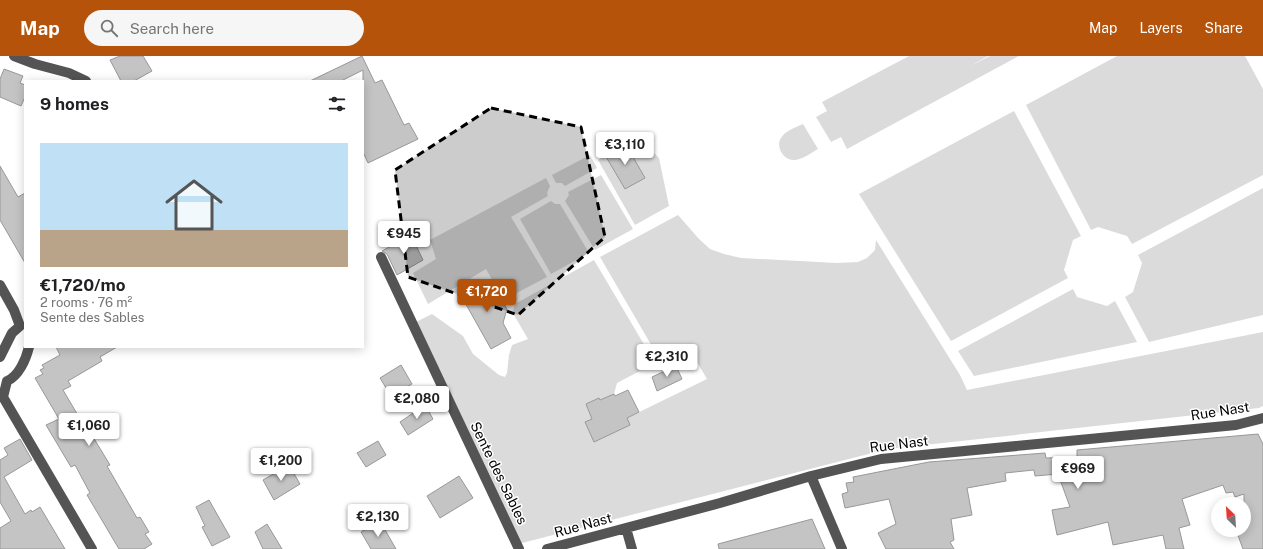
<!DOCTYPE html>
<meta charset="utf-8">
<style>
body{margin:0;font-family:"Public Sans",sans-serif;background:#f6f6f6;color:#202124;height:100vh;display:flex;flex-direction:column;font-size:15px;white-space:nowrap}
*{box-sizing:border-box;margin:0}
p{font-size:13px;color:#757577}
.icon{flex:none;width:22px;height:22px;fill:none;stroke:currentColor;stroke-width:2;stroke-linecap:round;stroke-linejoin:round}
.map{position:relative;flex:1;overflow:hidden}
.sheet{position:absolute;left:24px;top:24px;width:340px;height:268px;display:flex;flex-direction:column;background:#fff;border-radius:0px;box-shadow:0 2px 10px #0003}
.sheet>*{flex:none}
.needle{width:26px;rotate:335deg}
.tools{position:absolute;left:1211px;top:441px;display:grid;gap:8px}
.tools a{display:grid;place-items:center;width:40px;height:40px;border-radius:50%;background:#fff;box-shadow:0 2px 10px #0003;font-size:20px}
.price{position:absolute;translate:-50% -34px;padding:0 9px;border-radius:4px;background:#fff;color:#222;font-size:13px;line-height:26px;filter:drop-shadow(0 1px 2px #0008)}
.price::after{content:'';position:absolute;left:50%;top:24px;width:12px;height:9px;margin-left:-6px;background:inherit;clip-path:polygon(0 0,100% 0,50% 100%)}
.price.selected{background:#b45309;color:#fff}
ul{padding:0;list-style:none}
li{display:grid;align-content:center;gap:8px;height:212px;padding:0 16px}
li span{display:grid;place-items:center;height:124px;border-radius:0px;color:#555}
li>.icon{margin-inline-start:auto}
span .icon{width:72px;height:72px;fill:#fffc;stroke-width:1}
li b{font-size:17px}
h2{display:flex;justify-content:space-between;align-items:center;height:48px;padding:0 16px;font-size:17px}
header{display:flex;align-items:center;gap:24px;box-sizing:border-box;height:56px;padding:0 20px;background:#b45309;color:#fff}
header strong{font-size:19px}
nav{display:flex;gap:22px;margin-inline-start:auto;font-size:14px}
.search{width:280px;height:36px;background:#f6f6f6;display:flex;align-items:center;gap:10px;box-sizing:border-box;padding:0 14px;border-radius:22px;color:#757577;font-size:15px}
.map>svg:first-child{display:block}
</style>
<header>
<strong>Map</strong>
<div class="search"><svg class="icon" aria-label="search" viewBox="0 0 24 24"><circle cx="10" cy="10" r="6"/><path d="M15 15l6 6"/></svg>Search here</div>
<nav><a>Map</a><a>Layers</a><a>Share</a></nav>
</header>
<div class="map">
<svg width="1263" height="493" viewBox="0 0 1263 493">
<rect width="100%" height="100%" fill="#fff"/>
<path fill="#dbdbdb" d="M 909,0 L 988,0 L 970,10 L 990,0 L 1019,0 L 847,93 L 841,81 L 831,86 L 816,61 L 827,55 L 822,46 Z
M 1117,0 L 1245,0 L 1263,33 L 1263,119 L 1132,188 L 1127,180 L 1098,171 L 1091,174 L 1026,49 Z
M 1014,55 L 1081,180 L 1073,184 L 1064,214 L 1068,222 L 951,285 L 859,138 Z
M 803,68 L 818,93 C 811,97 803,103 795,104 C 784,105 775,91 781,82 C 785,75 796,71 803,68 Z
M 622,80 L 631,88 L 642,85 L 659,102 L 669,150 L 635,169 L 598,104 L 625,87 Z
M 590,99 L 597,112 L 565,130 L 562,127 L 556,127 L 552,119 Z
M 601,119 L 633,173 L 595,194 L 565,145 L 569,139 L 568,136 Z
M 546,122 L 550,130 L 547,137 L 548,140 L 511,161 L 547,221 L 507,242 L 494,227 L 486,213 L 428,248 L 413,217 L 436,203 L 430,184 Z
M 1263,132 L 1263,259 L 1149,286 L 1125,241 L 1133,236 L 1142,207 L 1138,199 Z
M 551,145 L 555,148 L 560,148 L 589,197 L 551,218 L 520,163 Z
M 678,159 L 699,183 L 710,193 L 724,198 L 741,202 L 837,207 L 858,206 L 867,202 L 875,194 L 876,184 L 960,319 L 967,334 L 1263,276 L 1263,350 L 1259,352 L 888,393 L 518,488 L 412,268 L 432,258 L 463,280 L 473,298 L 499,319 L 505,321 L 507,317 L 509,299 L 512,289 L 528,283 L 514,259 L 513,255 L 515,248 L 594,204 L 655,307 L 617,327 L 614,338 L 600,344 L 599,342 L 586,348 L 592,363 L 585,366 L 594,385 L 630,369 L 627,362 L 707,323 L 690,294 L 660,304 L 600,201 Z
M 1073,233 L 1077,241 L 1107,250 L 1115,245 L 1137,286 L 974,320 L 958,295 Z"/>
<path fill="#c4c4c4" stroke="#989898" d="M 120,0 L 143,0 L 152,15 L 134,25 L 121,25 L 110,4 Z
M 362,0 L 375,27 L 382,24 L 404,69 L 409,67 L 418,83 L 368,107 L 363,96 L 363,14 L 341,25 L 310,25 Z
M 4,13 L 23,20 L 20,27 L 25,29 L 25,41 L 21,50 L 0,41 L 0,23 Z
M 625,87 L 645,122 L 625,133 L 605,99 Z
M 0,110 L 18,141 L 25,137 L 25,207 L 0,164 Z
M 411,179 L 423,204 L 397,219 L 387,198 L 382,195 Z
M 479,223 L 488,238 L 500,241 L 507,253 L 503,267 L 511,282 L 491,293 L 458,234 Z
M 56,291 L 117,291 L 100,301 L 102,305 L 68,325 L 71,330 L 63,334 L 92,383 L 93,381 L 110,409 L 107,410 L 137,462 L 140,461 L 149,476 L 145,478 L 152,488 L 144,493 L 119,493 L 87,439 L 90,437 L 75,409 L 71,411 L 46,369 L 59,363 L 35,322 L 43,318 L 40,314 L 44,312 L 42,309 L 60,299 Z
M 401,309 L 412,328 L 391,340 L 380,322 Z
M 676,310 L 682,323 L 657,335 L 652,321 Z
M 628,334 L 639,356 L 627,362 L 630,369 L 594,386 L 585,366 L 592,363 L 586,348 L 599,342 L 600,344 L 614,338 L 615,340 Z
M 425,349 L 433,363 L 408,379 L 400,366 Z
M 1258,378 L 1263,388 L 1263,493 L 1243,493 L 1236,474 L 1244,474 L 1244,438 L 1235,441 L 1233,436 L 1226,437 L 1223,429 L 1182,443 L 1190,469 L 1179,472 L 1184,493 L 1166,493 L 1163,479 L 1113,489 L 1108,466 L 1057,479 L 1052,454 L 1070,451 L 1058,418 L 1035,420 L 1034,414 L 1005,417 L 1006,425 L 967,432 L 972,459 L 951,463 L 954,484 L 950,486 L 954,493 L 886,493 L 878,477 L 896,468 L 889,443 L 845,452 L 842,438 L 848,436 L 846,427 L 854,426 L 853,421 L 929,406 L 1045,397 L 1046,402 L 1077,401 L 1077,394 Z
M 20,383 L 32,404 L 4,421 L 25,458 L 31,454 L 32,456 L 40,451 L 65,493 L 0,493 L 0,472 L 11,465 L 0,446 L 0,404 L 8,399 L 4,392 Z
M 378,385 L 386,399 L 366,411 L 357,397 Z
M 289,409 L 300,428 L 274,444 L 263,424 Z
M 459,420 L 473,442 L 440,462 L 427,440 Z
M 209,444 L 230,481 L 212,490 L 202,471 L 205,470 L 196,451 Z
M 812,463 L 825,493 L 719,493 L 718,488 Z
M 380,465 L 396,493 L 371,493 L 361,476 Z
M 267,468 L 282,493 L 263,493 L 255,476 Z"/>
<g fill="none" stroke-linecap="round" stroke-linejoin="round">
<path stroke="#545454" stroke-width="10" d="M 14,0 L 35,8 L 69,17 L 86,25
M 381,201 L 519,493
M 0,229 L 14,254 L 20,270
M 0,301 L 12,277 L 20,270
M 7,325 L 3,341 L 92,493
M 7,325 C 19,320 26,303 29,291
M 811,420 L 842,493
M 626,472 L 632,493
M 547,493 L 720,447 L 811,420 L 881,403 L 1236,369 L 1263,362"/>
</g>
<path fill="#000" fill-opacity="0.2" stroke="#000" stroke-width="3" stroke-dasharray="8 5" stroke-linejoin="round" d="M 491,52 L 581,71 L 605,181 L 518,259 L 408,221 L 395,114 Z"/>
<g text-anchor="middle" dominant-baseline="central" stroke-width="3" stroke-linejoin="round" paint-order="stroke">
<g font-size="14" fill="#000" stroke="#fff">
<text transform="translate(1220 355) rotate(-9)">Rue Nast</text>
<text transform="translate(899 388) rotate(-7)">Rue Nast</text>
<text transform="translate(499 417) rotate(64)">Sente des Sables</text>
<text transform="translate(583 469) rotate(-15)">Rue Nast</text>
</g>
</g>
</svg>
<div class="tools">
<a><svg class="needle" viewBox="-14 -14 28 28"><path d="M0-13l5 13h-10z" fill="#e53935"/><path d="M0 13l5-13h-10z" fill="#757577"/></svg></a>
</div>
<b class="price" style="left:625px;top:110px">€3,110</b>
<b class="price" style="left:404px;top:199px">€945</b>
<b class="price selected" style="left:487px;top:257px">€1,720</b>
<b class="price" style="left:667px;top:322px">€2,310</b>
<b class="price" style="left:417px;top:364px">€2,080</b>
<b class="price" style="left:89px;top:391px">€1,060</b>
<b class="price" style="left:281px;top:426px">€1,200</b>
<b class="price" style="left:1078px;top:434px">€969</b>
<b class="price" style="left:378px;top:482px">€2,130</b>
<section class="sheet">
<h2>9 homes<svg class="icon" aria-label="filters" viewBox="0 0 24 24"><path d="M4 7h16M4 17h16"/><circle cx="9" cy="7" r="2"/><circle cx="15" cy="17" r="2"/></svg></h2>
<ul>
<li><span style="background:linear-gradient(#bfe0f5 70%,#b9a48a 0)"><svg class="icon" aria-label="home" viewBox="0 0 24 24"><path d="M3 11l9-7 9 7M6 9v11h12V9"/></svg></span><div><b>€1,720/mo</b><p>2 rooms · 76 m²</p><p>Sente des Sables</p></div></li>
</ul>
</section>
</div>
